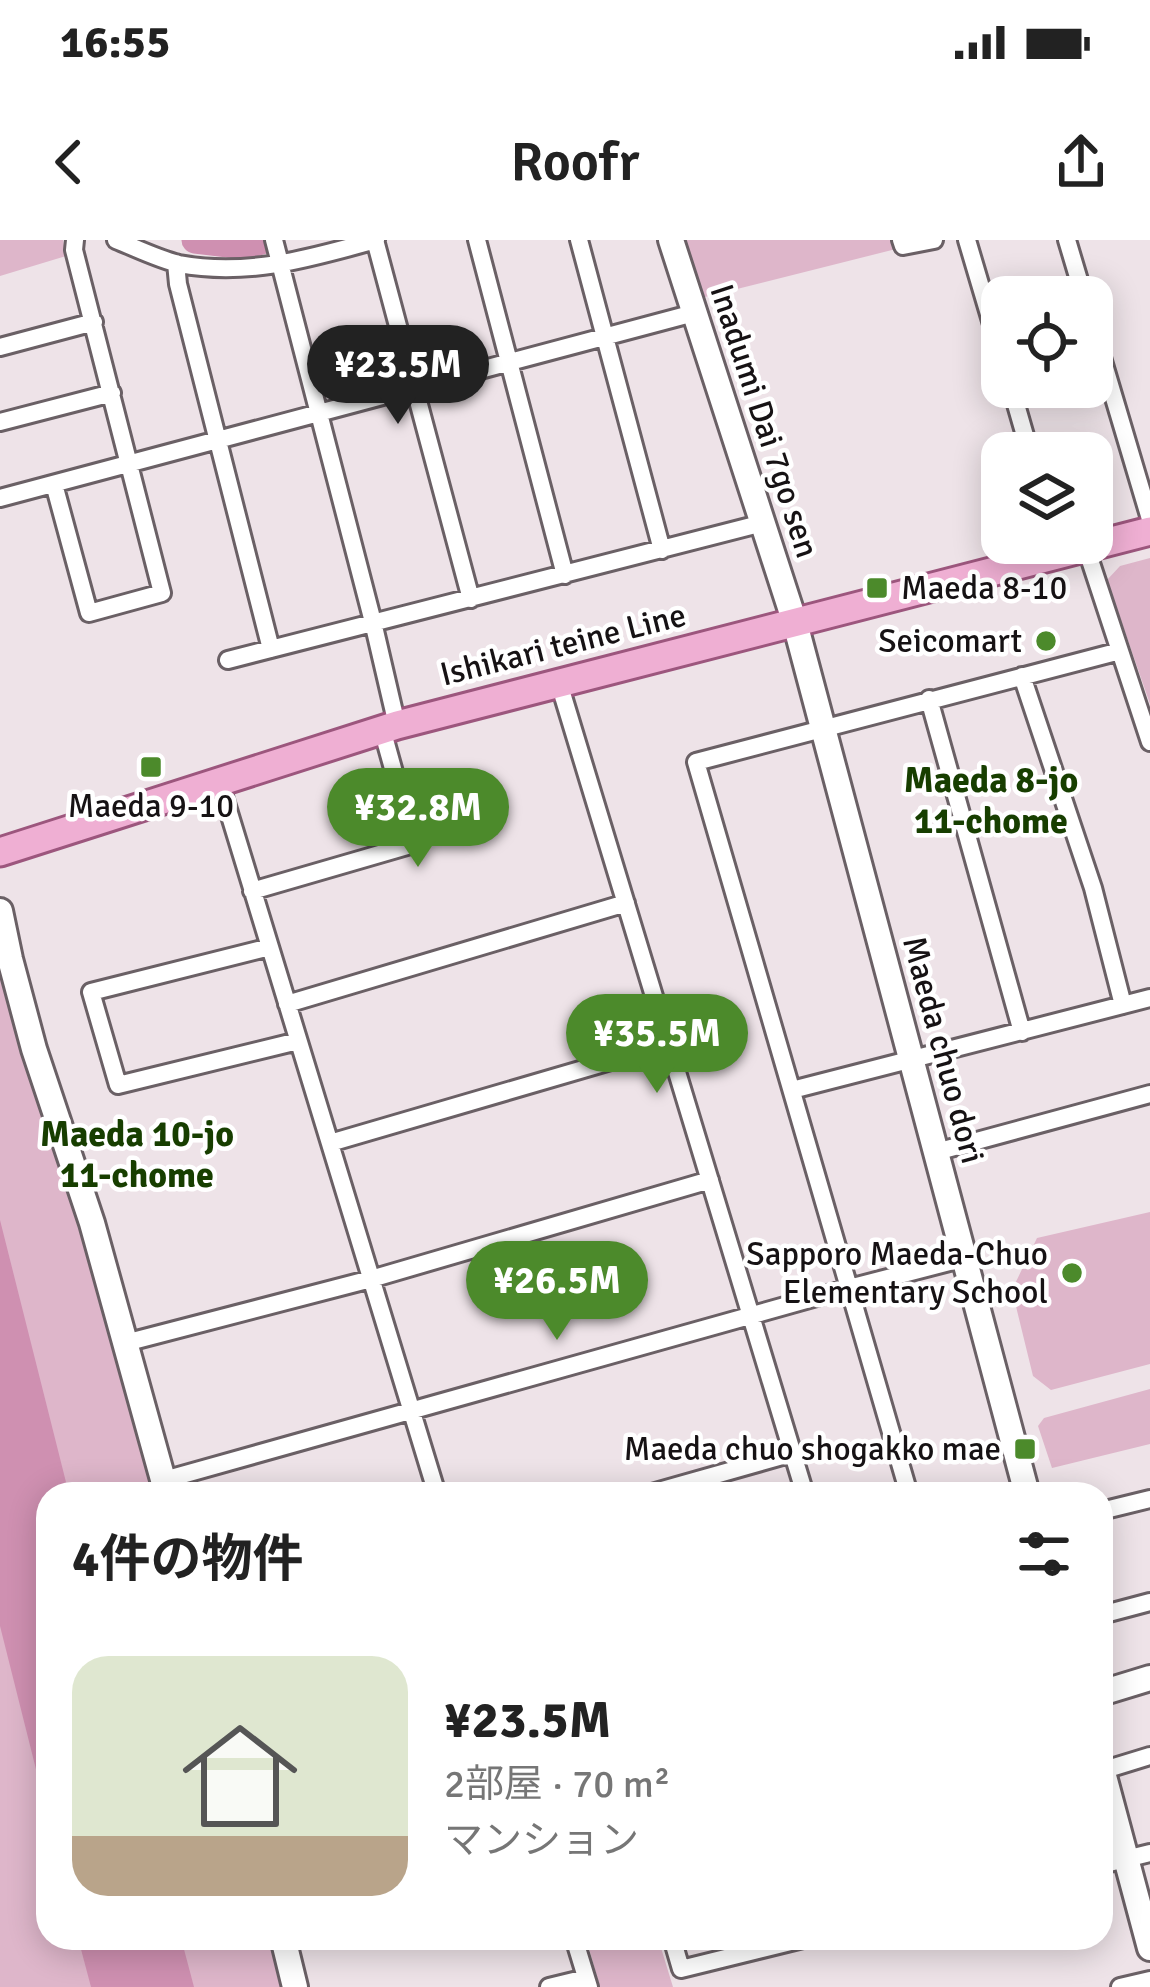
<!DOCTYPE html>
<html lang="ja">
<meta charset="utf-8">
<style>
body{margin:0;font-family:Signika,"Noto Sans JP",sans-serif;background:#f2f2f2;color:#222;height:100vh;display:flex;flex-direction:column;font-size:45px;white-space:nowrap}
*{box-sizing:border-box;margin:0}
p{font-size:39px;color:#767676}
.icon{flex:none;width:66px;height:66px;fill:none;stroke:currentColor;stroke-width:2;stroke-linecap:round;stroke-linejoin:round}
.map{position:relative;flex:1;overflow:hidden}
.sheet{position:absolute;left:36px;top:1242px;width:1077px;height:468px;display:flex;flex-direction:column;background:#fff;border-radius:36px;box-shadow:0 6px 30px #0003}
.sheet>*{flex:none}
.buttons{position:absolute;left:981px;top:36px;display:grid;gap:24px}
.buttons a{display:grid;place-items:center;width:132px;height:132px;border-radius:24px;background:#fff;box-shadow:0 6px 30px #0003;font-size:60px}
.price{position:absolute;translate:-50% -102px;padding:0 27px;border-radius:42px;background:#4c8a2b;color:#fff;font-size:39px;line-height:78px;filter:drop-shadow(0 3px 6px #0008)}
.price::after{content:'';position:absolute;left:50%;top:72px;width:36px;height:27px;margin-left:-18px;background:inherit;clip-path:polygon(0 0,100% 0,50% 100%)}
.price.on{background:#222;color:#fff}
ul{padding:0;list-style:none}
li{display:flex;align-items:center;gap:36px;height:300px;padding:0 36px}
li+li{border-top:3px solid #e0e0e0}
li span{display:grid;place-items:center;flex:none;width:336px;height:240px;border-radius:36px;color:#555}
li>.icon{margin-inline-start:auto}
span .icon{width:144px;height:144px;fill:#fffc;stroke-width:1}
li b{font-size:51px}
h2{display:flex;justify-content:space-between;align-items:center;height:144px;padding:0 36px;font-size:51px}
.status{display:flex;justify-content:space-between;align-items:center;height:84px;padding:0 60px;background:#fff;direction:ltr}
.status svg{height:33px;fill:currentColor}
header{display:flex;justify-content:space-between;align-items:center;height:156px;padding:0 36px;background:#fff;font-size:54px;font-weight:600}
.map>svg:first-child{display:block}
</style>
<div class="status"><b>16:55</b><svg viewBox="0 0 49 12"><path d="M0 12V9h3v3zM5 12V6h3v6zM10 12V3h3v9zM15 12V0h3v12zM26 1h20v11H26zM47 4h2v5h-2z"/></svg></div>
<header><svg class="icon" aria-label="back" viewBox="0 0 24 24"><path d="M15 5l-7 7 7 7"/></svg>Roofr<svg class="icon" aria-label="share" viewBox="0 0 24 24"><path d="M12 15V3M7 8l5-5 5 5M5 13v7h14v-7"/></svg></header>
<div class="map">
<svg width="1150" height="1747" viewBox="0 0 1150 1747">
<rect width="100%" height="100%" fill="#eee3e8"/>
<path fill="#deb6ca" d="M 0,0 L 63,0 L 66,16 L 0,36 Z
M 684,0 L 893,0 L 896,9 L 701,58 Z
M 1150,318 L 1150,464 L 1107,340 L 1120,326 Z
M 0,712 L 133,1168 L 155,1254 L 48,1254 L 48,1698 L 271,1698 L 284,1747 L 0,1747 Z
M 1150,972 L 1150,1124 L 1051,1150 L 1033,1136 L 1012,1050 L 1037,998 Z
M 1150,1149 L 1150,1204 L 1052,1228 L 1038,1186 L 1044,1178 Z
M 586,1698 L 658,1698 L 673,1747 L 600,1747 Z"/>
<path fill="#cf90b1" d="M 0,980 L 69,1254 L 48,1254 L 48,1577 L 0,1386 Z
M 78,1698 L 181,1698 L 194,1747 L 91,1747 Z"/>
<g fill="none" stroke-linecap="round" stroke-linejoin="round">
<path stroke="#cf90b1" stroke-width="27" d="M 195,0 L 244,6 L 265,0"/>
<defs>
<path id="street" d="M 116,0 C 136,8 158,19 179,24 C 248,37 311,18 376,0
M 274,0 L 373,382 L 397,485
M 375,0 L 471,359
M 477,0 L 565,335
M 579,0 L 662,310
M 901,0 L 903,6 L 934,0
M 967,0 L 1002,118
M 1067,0 L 1084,57
M 176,23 L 178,44 L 271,409
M 1092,84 L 1150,279
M 0,107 L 94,82
M 1011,147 L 1030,213
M 0,182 L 112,153
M 54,244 L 89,373 L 162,353 L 74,10 L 75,0
M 0,258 L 694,73
M 1086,308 L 1150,502
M 228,420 L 763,283
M 1022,436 L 1093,648 L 1123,765
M 559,443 L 805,1254
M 929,459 L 1022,792
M 219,540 L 437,1254
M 252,651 L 414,604 L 382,489
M 270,707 L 91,752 L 118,845 L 298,801
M 287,764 L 626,663
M 792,850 L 1150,758
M 330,903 L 669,804
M 936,912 L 1150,854
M 125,1103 L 371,1039 L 710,940
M 164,1240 L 849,1048 L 965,1018
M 648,1254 L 793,1213
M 909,1254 L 696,522 L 1120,411
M 1101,1271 L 1150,1259
M 1101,1375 L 1150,1362
M 1101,1531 L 1150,1516
M 1101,1625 L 1150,1613
M 574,1698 L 589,1747
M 672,1698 L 681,1729 L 807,1698
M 549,1747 L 586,1738
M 1120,1747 L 1150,1740"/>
<path id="secondary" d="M 671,0 L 795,383 L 1027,1254
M 0,671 L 10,719 L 34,809 L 92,983 L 167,1254
M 1101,1453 L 1150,1438
M 1101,1525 L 1150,1708
M 283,1698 L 295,1747"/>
<path id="primary" d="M 0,612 L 397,485 L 1150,291"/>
</defs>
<use href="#street" stroke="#6a6065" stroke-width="22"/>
<use href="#secondary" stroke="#6a6065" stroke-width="30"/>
<use href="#primary" stroke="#9c567d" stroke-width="33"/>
<use href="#street" stroke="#fff" stroke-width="16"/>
<use href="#secondary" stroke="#fff" stroke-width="24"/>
<use href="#primary" stroke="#efafd3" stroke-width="27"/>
</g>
<g fill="#4c8a2b" stroke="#fff" stroke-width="4.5">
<rect x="865" y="336" width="24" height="24" rx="6"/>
<circle cx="1046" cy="401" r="12"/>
<rect x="139" y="515" width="24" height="24" rx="6"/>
<circle cx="1072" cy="1033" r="12"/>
<rect x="1013" y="1197" width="24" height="24" rx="6"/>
</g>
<g text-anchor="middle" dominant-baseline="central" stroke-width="9" stroke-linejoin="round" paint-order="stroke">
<g font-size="33" fill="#161214" stroke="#fff">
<text transform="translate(764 181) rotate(72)">Inadumi Dai 7go sen</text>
<text transform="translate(563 405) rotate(-14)">Ishikari teine Line</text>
<text transform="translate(943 810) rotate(75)">Maeda chuo dori</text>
</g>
<g font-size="33" fill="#161214" stroke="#fff" text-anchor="end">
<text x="901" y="348" text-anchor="start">Maeda 8-10</text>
<text x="1022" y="401">Seicomart</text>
<text x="151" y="566" text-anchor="middle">Maeda 9-10</text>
<text x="1048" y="1014">Sapporo Maeda-Chuo<tspan x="1048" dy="38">Elementary School</tspan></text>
<text x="1001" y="1209">Maeda chuo shogakko mae</text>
</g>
<g font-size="36" font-weight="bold" fill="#173e00" stroke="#fff">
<text x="991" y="540">Maeda 8-jo<tspan x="991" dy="41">11-chome</tspan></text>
<text x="137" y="894">Maeda 10-jo<tspan x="137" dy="41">11-chome</tspan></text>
</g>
</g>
</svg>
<div class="buttons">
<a><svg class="icon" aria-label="locate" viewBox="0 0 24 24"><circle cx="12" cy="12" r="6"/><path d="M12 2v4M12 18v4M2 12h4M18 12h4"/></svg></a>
<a><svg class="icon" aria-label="layers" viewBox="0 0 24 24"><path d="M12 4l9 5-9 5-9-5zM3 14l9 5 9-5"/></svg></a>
</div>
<b class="price on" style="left:398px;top:187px">¥23.5M</b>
<b class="price" style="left:418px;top:630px">¥32.8M</b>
<b class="price" style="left:657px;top:856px">¥35.5M</b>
<b class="price" style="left:557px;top:1103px">¥26.5M</b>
<section class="sheet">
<h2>4件の物件<svg class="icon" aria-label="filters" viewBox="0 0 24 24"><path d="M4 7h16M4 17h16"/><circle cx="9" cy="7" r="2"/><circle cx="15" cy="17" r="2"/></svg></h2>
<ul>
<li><span style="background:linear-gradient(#dfe7d0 75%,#b9a48a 0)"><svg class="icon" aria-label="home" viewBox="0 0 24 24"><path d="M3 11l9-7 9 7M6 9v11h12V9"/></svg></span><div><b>¥23.5M</b><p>2部屋 · 70 m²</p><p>マンション</p></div></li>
</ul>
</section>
</div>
